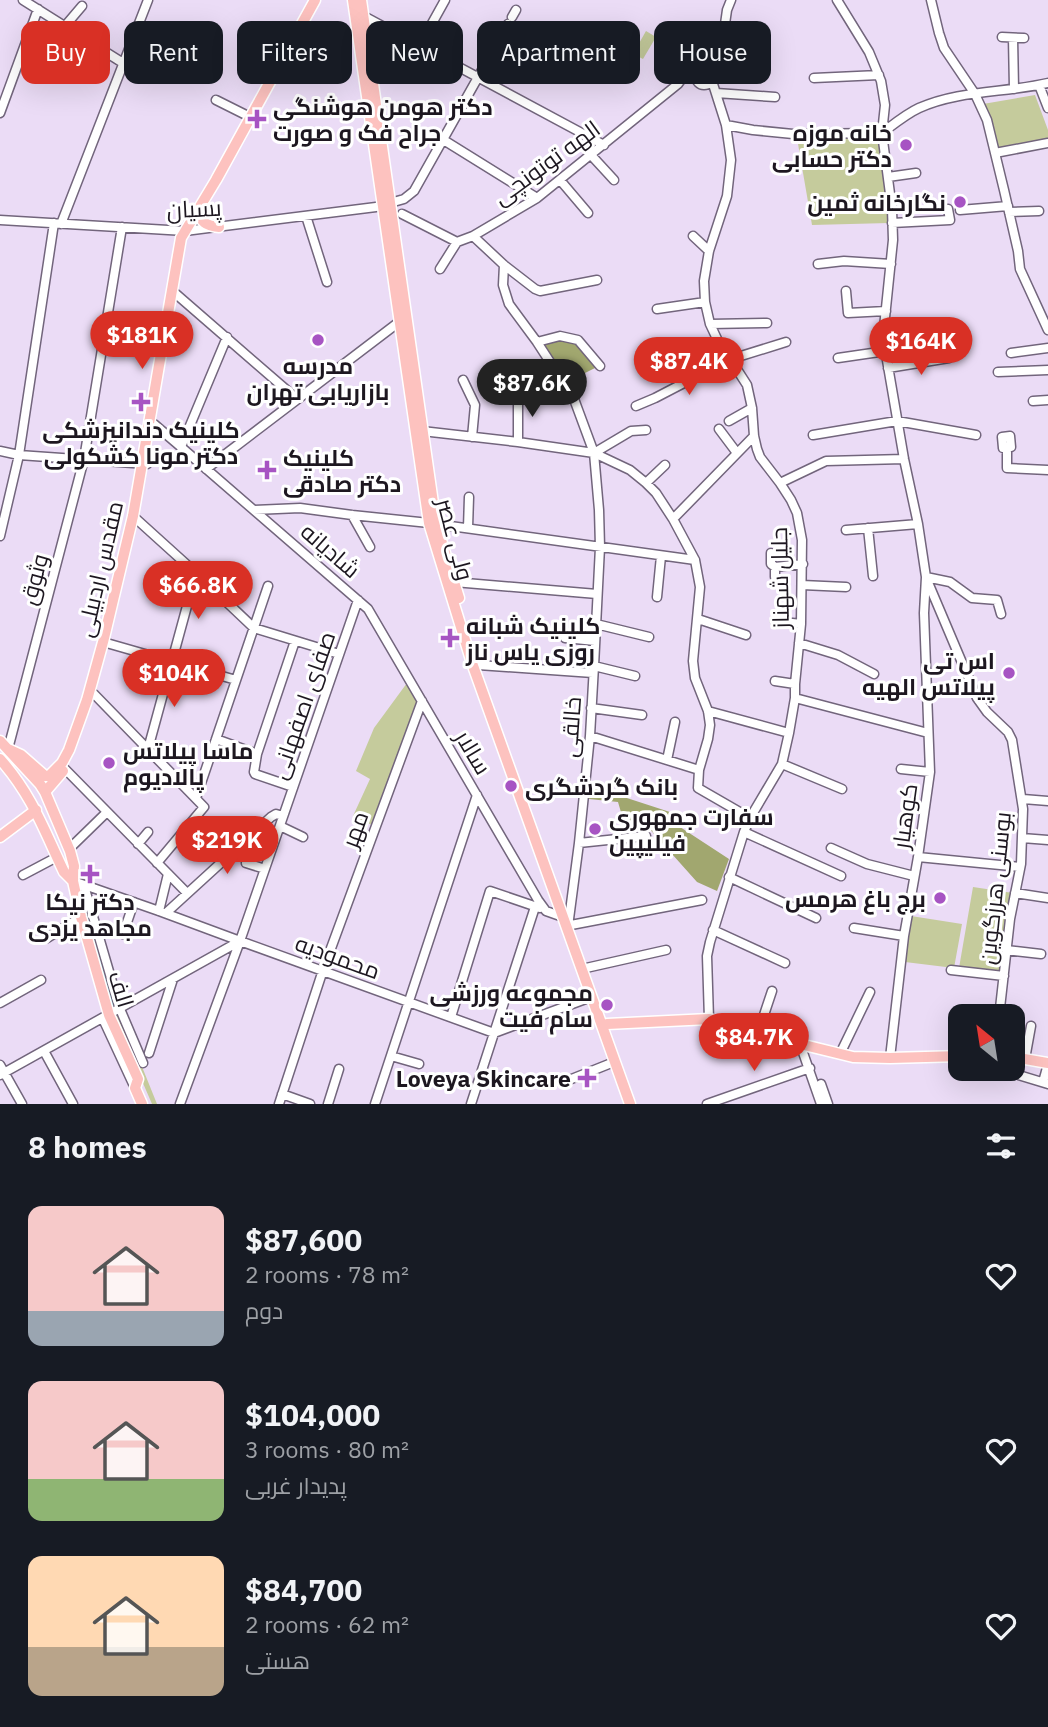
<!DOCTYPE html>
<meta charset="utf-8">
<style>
body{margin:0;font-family:"IBM Plex Sans",Cairo,sans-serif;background:#20242c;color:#f1f3f6;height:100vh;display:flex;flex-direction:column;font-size:26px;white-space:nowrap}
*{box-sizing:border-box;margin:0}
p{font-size:23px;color:#9ea1a6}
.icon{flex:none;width:38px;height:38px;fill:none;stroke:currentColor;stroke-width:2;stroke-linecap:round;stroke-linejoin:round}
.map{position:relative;height:1104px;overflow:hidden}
.details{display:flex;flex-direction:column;background:#171b24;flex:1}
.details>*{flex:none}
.banner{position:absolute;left:21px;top:21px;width:1006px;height:63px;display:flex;gap:14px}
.needle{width:46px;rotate:330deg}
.fabs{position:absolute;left:948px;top:1004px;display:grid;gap:14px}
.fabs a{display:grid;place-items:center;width:77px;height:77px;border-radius:14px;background:#171b24;box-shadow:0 7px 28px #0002;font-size:35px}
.price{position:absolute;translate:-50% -60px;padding:0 16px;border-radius:24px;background:#d93025;color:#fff;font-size:23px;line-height:46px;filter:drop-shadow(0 2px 4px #0008)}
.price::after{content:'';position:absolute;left:50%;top:42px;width:21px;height:16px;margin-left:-10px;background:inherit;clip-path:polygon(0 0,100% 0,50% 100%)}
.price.active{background:#222;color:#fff}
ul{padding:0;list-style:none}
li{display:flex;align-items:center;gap:21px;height:175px;padding:0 28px}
li span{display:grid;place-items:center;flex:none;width:196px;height:140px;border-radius:14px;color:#555}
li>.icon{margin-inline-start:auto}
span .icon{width:84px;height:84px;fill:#fffc;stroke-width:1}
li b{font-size:30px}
h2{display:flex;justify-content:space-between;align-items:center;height:84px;padding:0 28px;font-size:30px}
.chip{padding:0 24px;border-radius:14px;background:#171b24;box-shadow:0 7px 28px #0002;font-size:24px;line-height:63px}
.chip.active{background:#d93025;color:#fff}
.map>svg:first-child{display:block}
</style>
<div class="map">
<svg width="1048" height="1104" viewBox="0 0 1048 1104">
<rect width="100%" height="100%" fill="#ebdcf6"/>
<path fill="#c5cb9c" d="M 646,31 L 656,37 L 643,59 L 633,54 Z
M 670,43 L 683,51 L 671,71 L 658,64 Z
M 1035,95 L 1048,130 L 1048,139 L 998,148 L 983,104 Z
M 878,137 L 889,223 L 812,225 L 797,138 Z
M 407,683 L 417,701 L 372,825 L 353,816 L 370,779 L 356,771 L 374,728 Z
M 973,887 L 1013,893 L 1002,973 L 959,968 Z
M 911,916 L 962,924 L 954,968 L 905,962 Z
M 120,1012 L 157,1104 L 152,1104 L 114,1016 Z"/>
<path fill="#a1a76f" d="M 560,339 L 578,343 L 597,367 L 567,382 L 541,344 Z
M 590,786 L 676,814 L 677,825 L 729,859 L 717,891 L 697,882 L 647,826 L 642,824 L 625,826 L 618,802 L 589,799 Z"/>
<path fill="#62aeb7" d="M 78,884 L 81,884 L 118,1008 L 112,1011 Z"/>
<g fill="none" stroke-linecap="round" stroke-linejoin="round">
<defs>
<path id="minor" d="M 23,0 L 123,63
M 837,0 L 869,52 L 881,81 L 885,105 L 882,133 L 892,209 L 893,240 L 883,337 L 904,459 L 918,524 L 926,577 L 924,613 L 930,772 L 918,857 L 904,936 L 890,1058
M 931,0 L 939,33 L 944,48 L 975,94 L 987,120 L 1004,190 L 1018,251 L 1020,269 L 1048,330
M 360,14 L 604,145
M 512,17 L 516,10
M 65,26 L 82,6
M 137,27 L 189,50
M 1002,37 L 1024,38
M 1013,38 L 1014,89
M 420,45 L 445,0
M696 77a8 8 0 1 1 16 0a8 8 0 1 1-16 0Z
M 712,75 L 722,45 L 727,10 L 731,0
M 814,78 L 879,75
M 1039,85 L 1048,108
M 716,93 L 775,97
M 216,100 L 250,117
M 0,113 L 38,9
M 726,125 L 753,130 L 793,134 L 882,133
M 882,133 C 894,124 906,114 919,108 C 959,90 1005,93 1048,83
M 442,139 L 537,198
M 995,153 L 1048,143
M 591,155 L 614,180
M 888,177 L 916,173
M 560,180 L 588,213
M 960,210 L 1008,206
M 1009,212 L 1039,211
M 402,214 L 457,242 L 473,236 L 537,198 L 678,84 L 686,73 L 700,70
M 306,216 L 327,282
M 0,220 L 185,231 L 376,207 L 404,199 L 414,191 L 508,24
M 892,223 L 950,220 L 948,209
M 61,224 L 148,0
M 473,236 L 504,265 L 535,289 L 540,291 L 597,280
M 693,236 L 709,251
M 818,264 L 844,261 L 891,264
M 504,265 L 503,285 L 509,304 L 537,342 L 574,399 L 594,453 L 599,510 L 600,547 L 594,666 L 590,736 L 579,843 L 569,919
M 440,269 L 457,242
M 846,291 L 848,313 L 886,311
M 176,294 L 297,399
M 657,309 L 705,302
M 710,324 L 767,323
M 537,342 L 560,336 L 578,340 L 600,366
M 1011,353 L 1048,348
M 838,358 L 886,351
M 888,368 L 949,358
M 998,372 L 1048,370
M 463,380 L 475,405 L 472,437
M 518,397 L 518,442
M 1033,401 L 1048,400
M 636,406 L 655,398 L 728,360 L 786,342
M 729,421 L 752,408
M 149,422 L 154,424 L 181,447 L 368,609 L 538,900 L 546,911 L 563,917
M 719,429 L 737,453
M 422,431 L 518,442 L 594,453 L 630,470 L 646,483 L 656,493 L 673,519 L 695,560 L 700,587 L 693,661 L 695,678 L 708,711 L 710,725 L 708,739 L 699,770 L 698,788 L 750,818
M 813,435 L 897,421 L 976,435
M 1010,436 L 1011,447 L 1003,448 L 1002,437 Z
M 181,447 L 227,337
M 1007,447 L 1007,468 L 1048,470
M 0,451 L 19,455 L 147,464
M 594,453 L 631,431 L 646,430
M 206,469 L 399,322
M 646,483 L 665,465
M 780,483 L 826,461 L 904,459
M 254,510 L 300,508 L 352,515 L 429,523
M 352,515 L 370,547
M 133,516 L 196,573 L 254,628 L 339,654
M 673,519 L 754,436
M 436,524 L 695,560
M 468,528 L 469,497
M 868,528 L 873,576
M 846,530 L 918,524
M 0,536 L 19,455 L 54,223
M 771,553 L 771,564 L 775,567 L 775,577
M 775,567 L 803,564
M 926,577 L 950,582 L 972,598 L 997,600 L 1001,614
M 927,580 L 977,698 L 987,712 L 1008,732 L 1012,740 L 1023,809 L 1021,864 L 1010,919 L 999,1017
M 454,582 L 597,594
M 802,585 L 846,587
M 657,597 L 661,556
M 698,619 L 746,635
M 775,621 L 801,624
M 596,624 L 649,637
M 565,638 L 595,641
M 103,642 L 236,680
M 799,643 L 838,655 L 874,674
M 478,665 L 593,673
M 594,666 L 635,676
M 775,681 L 795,684
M 94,694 L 204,807 L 157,863
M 795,698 L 928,733
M 591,708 L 642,715
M 708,711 L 789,733
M 590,736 L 699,770
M 216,739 L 257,754
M 8,749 L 84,459 L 122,227
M 148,749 L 196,573
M 667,760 L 675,722
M 782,764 L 842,789
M 65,769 L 187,893
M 901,769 L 930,772
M 293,787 L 255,774 L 254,772 L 257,754 L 295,641
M 196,798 L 268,586
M 1023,799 L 1048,801
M 280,826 L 303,837
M 744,832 L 841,876
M 1022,838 L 1048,840
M 579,843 L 646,836
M 138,844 L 148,832
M 251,848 L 246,863 L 265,869
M 831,848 L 867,864 L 914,876
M 69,849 L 107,812
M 918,857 L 1020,867
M 23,875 L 57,857
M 729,877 L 816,918
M 73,881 L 159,911 L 240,941 L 494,1033 L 591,997
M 85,889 L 120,1009 L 143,1063
M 1015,893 L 1048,898
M 159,911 L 168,874
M 166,913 L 271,817 L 276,814 L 283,816
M 571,925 L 702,900
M 854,928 L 904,936
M 713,930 L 785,963
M 123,934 L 134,902
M 47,938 L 81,917
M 1006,950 L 1041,954
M 586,968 L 666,950
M 951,970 L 1004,976
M 0,1003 L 41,980
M 451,1017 L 490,891 L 540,908
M 103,1019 L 135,1088
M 709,1019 L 707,956 L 710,942 L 744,832 L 750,818 L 782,764 L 789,733 L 795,698 L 795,684 L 801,624 L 802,540 L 797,513 L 791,500 L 780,483 L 760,457 L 757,449 L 754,436 L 752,408 L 747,385 L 738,371 L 728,360 L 718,341 L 710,324 L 705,302 L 704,281 L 709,251 L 727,196 L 731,160 L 726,125 L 712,81
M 758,1033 L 772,991
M 800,1044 L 821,1104
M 44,1051 L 73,1104
M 149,1053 L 173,979
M 840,1054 L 870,992
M 391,1056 L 419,1064
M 1025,1059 L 1031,1026
M 0,1065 L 22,1104
M 999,1069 L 1048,1084
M 0,1075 L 240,941
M 564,1082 L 614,1062
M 1043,1082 L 1048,1064
M 821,1084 L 828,1104
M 282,1094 L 310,1104
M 180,1104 L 240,941 L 358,600
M 279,1104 L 323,970 L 422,701
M 328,1104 L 339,1069
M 375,1104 L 477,795
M 471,1104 L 535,907
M 707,1104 L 810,1068"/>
<path id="major" d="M 353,0 L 429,523 L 472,663 L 630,1104
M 361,0 L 436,524 L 459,598
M 200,208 C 198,222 207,226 219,227
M 0,741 L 40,784 L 45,792 L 70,851 L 74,866 L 73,881 L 81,917 L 109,1015 L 138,1079 L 135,1088 L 142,1104
M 8,749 L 21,755 L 45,776 L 49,776 L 62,763 L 69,750 L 87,700 L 103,642 L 133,516 L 181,238 L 216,180 L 315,0
M 0,759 C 32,795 44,830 64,872 L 73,881
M 45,792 L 63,771
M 0,837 L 36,810
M 607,1024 L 709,1019 L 800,1044 L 853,1057 L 890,1058 L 961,1056
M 1013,1057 L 1048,1063"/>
</defs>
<use href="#minor" stroke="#72657c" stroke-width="11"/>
<use href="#major" stroke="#fff" stroke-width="13"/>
<use href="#minor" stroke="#fff" stroke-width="8"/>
<use href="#major" stroke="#fdc2bf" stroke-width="10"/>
</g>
<g fill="#a754c3" stroke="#fff" stroke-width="2.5">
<path d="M253.5 108.5h7v7h7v7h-7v7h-7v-7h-7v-7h7z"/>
<circle cx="906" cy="145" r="7"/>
<circle cx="960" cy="202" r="7"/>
<circle cx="318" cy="340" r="7"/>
<path d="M137.5 391.5h7v7h7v7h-7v7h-7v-7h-7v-7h7z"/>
<path d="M263.5 459.5h7v7h7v7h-7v7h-7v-7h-7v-7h7z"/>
<path d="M446.5 627.5h7v7h7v7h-7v7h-7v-7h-7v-7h7z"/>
<circle cx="1009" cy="673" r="7"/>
<circle cx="109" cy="763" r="7"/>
<circle cx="511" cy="786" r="7"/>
<circle cx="595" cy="829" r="7"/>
<path d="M86.5 863.5h7v7h7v7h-7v7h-7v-7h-7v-7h7z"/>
<circle cx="940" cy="898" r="7"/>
<circle cx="607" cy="1005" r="7"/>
<path d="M583.5 1067.5h7v7h7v7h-7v7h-7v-7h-7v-7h7z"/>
</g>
<g text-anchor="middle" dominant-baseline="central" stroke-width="6" stroke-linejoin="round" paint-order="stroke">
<g font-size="23" font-weight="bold" fill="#1d1720" stroke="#fff" text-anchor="start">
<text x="273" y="106">دکتر هومن هوشنگی<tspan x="273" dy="26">جراح فک و صورت</tspan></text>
<text x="892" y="132" text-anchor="end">خانه موزه<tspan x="892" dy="26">دکتر حسابی</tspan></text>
<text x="946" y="202" text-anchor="end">نگارخانه ثمین</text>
<text x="318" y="365" text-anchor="middle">مدرسه<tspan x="318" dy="26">بازاریابی تهران</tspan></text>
<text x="141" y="429" text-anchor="middle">کلینیک دندانپزشکی<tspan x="141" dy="26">دکتر مونا کشکولی</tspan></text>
<text x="283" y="457">کلینیک<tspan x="283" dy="26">دکتر صادقی</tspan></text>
<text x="466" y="625">کلینیک شبانه<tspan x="466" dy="26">روزی یاس ناز</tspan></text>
<text x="995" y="660" text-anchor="end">اس تی<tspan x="995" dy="26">پیلاتس الهیه</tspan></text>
<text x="123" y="750">ماسا پیلاتس<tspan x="123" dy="26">پالادیوم</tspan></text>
<text x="525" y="786">بانک گردشگری</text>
<text x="609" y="816">سفارت جمهوری<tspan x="609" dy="26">فیلیپین</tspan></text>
<text x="926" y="898" text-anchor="end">برج باغ هرمس</text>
<text x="90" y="901" text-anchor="middle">دکتر نیکا<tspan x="90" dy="26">مجاهد یزدی</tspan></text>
<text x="593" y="992" text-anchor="end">مجموعه ورزشی<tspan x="593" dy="26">سام فیت</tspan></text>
<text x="571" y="1078" text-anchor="end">Loveya Skincare</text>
</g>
<g font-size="23" fill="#1d1720" stroke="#fff">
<text transform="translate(546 162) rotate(-36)">الهه توتونچی</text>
<text transform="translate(194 208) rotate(-3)">پسیان</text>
<text transform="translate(456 539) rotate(75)">ولی عصر</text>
<text transform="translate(331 550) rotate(41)">شادیانه</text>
<text transform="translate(99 569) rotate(-77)">مقدس اردبیلی</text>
<text transform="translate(779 578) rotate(-91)">جلیل شهناز</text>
<text transform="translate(33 579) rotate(-75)">وثوق</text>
<text transform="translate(302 705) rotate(-71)">صفای اصفهانی</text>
<text transform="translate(570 727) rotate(-86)">خالقی</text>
<text transform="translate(474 752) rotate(59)">سالار</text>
<text transform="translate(904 816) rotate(-82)">کوهیار</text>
<text transform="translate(354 829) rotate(-70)">مهر</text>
<text transform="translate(994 888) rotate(-84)">بوسنی هرزگوین</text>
<text transform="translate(338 956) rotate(20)">محمودیه</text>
<text transform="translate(122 989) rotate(73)">الف</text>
</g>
</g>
</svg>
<div class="fabs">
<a><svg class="needle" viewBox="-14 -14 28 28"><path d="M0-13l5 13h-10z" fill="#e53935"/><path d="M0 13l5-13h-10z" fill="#9ea1a6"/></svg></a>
</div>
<b class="price" style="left:142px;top:371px">$181K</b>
<b class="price" style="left:921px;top:377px">$164K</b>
<b class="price" style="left:689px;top:397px">$87.4K</b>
<b class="price active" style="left:532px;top:419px">$87.6K</b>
<b class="price" style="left:198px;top:621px">$66.8K</b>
<b class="price" style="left:174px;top:709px">$104K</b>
<b class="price" style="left:227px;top:876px">$219K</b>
<b class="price" style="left:754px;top:1073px">$84.7K</b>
<div class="banner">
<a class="chip active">Buy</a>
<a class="chip">Rent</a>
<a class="chip">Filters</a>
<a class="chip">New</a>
<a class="chip">Apartment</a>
<a class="chip">House</a>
</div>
</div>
<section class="details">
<h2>8 homes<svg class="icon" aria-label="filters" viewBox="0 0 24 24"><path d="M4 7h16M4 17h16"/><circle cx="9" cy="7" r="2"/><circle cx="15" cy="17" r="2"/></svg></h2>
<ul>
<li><span style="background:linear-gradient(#f6c9c9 75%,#9aa5b1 0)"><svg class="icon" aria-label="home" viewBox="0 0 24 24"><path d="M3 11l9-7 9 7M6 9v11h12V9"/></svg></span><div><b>$87,600</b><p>2 rooms · 78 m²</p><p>دوم</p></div><svg class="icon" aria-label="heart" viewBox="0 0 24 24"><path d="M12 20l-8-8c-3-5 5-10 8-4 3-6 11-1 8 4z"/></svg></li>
<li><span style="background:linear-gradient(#f6c9c9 70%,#8fb573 0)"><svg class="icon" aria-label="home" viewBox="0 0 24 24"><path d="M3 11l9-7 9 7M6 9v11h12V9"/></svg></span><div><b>$104,000</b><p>3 rooms · 80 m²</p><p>پدیدار غربی</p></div><svg class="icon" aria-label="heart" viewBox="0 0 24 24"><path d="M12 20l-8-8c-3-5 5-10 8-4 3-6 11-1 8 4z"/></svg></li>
<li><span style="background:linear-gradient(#ffd9b3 65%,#b9a48a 0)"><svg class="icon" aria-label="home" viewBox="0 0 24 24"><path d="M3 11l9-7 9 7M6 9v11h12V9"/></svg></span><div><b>$84,700</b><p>2 rooms · 62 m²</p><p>هستی</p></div><svg class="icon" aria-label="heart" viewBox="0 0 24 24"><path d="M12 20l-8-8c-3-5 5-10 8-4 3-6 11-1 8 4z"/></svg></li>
</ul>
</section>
